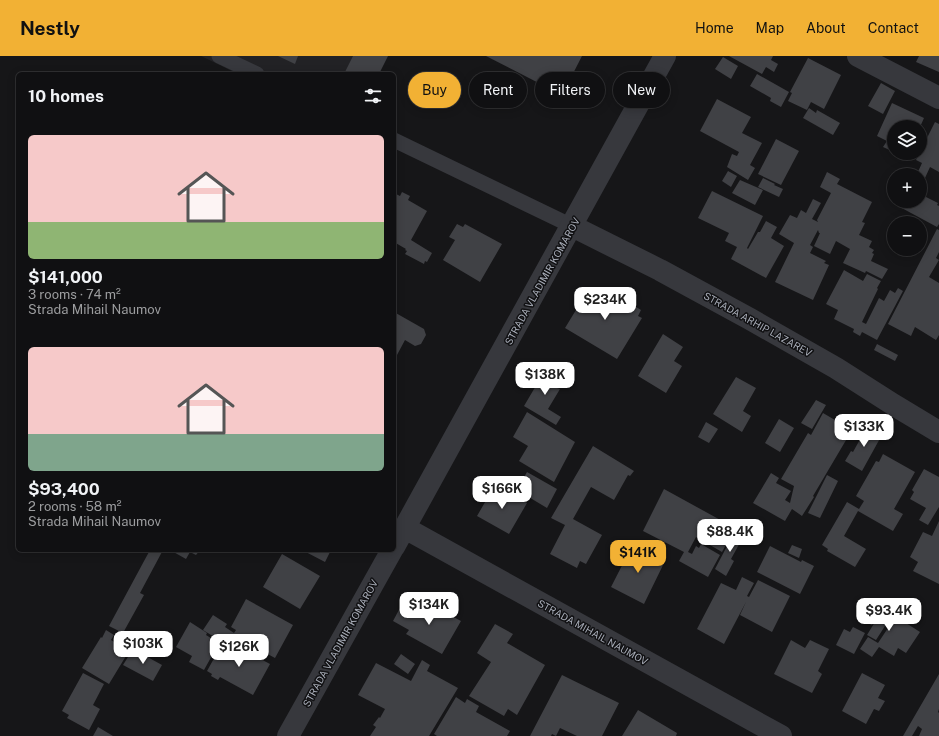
<!DOCTYPE html>
<meta charset="utf-8">
<style>
body{margin:0;font-family:"Public Sans",sans-serif;background:#1e1e20;color:#f1f3f6;height:100vh;display:flex;flex-direction:column;font-size:15px;white-space:nowrap}
*{box-sizing:border-box;margin:0}
p{font-size:13px;color:#9c9d9f}
.icon{flex:none;width:22px;height:22px;fill:none;stroke:currentColor;stroke-width:2;stroke-linecap:round;stroke-linejoin:round}
.map{position:relative;flex:1;overflow:hidden}
.sheet{position:absolute;left:16px;top:16px;width:380px;height:480px;display:flex;flex-direction:column;background:#101012;border-radius:6px;box-shadow:0 2px 10px #0003,0 0 0 1px #303032}
.sheet>*{flex:none}
.banner{position:absolute;left:408px;top:16px;width:380px;height:36px;display:flex;gap:8px}
.tools{position:absolute;left:887px;top:64px;display:grid;gap:8px}
.tools a{display:grid;place-items:center;width:40px;height:40px;border-radius:50%;background:#101012;box-shadow:0 2px 10px #0003,0 0 0 1px #303032;font-size:20px}
.price{position:absolute;translate:-50% -34px;padding:0 9px;border-radius:8px;background:#fff;color:#222;font-size:13px;line-height:26px;filter:drop-shadow(0 1px 2px #0008)}
.price::after{content:'';position:absolute;left:50%;top:24px;width:12px;height:9px;margin-left:-6px;background:inherit;clip-path:polygon(0 0,100% 0,50% 100%)}
.price.on{background:#f2b134;color:#111}
ul{padding:0;list-style:none}
li{display:grid;align-content:center;gap:8px;height:212px;padding:0 12px}
li span{display:grid;place-items:center;height:124px;border-radius:6px;color:#555}
li>.icon{margin-inline-start:auto}
span .icon{width:72px;height:72px;fill:#fffc;stroke-width:1}
li b{font-size:17px}
h2{display:flex;justify-content:space-between;align-items:center;height:48px;padding:0 12px;font-size:17px}
.tag{padding:0 14px;border-radius:18px;background:#101012;box-shadow:0 2px 10px #0003,0 0 0 1px #303032;font-size:14px;line-height:36px}
.tag.on{background:#f2b134;color:#111}
header{display:flex;align-items:center;gap:24px;box-sizing:border-box;height:56px;padding:0 20px;background:#f2b134;color:#111}
header strong{font-size:19px}
nav{display:flex;gap:22px;margin-inline-start:auto;font-size:14px}
.map>svg:first-child{display:block}
</style>
<header>
<strong>Nestly</strong>
<nav><a>Home</a><a>Map</a><a>About</a><a>Contact</a></nav>
</header>
<div class="map">
<svg width="939" height="680" viewBox="0 0 939 680">
<rect width="100%" height="100%" fill="#161618"/>
<path fill="#222225" d="M 201,0 L 377,0 L 368,18 L 238,18 Z"/>
<path fill="#404145" d="M 278,0 L 298,0 L 295,8 Z
M 353,0 L 388,0 L 379,18 L 344,18 Z
M 486,0 L 582,0 L 562,39 Z
M 729,0 L 773,0 L 771,4 L 778,8 L 774,16 L 766,11 L 762,18 Z
M 919,0 L 939,0 L 939,16 L 916,6 Z
M 723,1 L 738,10 L 731,23 L 715,13 Z
M 808,2 L 841,19 L 824,53 L 811,46 L 807,54 L 788,45 L 792,37 L 790,36 Z
M 757,18 L 789,36 L 781,51 L 770,45 L 771,42 L 750,30 Z
M 881,27 L 895,35 L 883,58 L 868,50 Z
M 717,43 L 751,61 L 742,77 L 762,87 L 750,109 L 755,112 L 748,124 L 727,111 L 732,98 L 737,100 L 739,96 L 700,75 Z
M 892,47 L 924,62 L 920,71 L 894,71 L 894,96 L 883,91 L 887,85 L 877,80 Z
M 809,52 L 816,57 L 817,54 L 840,67 L 833,79 L 803,62 Z
M 935,66 L 939,68 L 939,116 L 930,111 L 925,122 L 920,120 L 920,119 L 917,118 L 922,107 L 916,104 Z
M 776,83 L 799,95 L 781,129 L 758,118 Z
M 897,97 L 909,97 L 907,102 Z
M 728,115 L 737,120 L 731,131 L 722,125 Z
M 827,116 L 840,123 L 837,128 L 872,146 L 862,166 L 865,167 L 859,179 L 872,185 L 869,191 L 874,194 L 872,197 L 874,198 L 871,205 L 888,213 L 882,223 L 866,215 L 865,217 L 843,207 L 850,193 L 836,185 L 830,198 L 814,190 L 820,177 L 819,177 L 818,174 L 810,189 L 813,191 L 810,197 L 826,205 L 824,207 L 829,209 L 813,244 L 775,226 L 794,187 L 779,178 L 790,159 L 797,162 L 801,154 L 806,157 L 813,143 L 821,147 L 812,163 L 818,166 L 817,164 L 831,137 L 820,131 Z
M 763,122 L 775,128 L 774,129 L 783,133 L 779,141 L 758,131 Z
M 740,124 L 763,134 L 755,149 L 732,137 Z
M 712,135 L 763,160 L 747,192 L 748,193 L 758,176 L 760,176 L 766,165 L 777,171 L 771,182 L 784,190 L 766,222 L 731,203 L 737,191 L 725,185 L 729,177 L 698,162 Z
M 402,136 L 410,140 L 408,144 L 427,155 L 411,184 L 432,197 L 427,206 L 425,205 L 424,208 L 405,198 L 407,195 L 405,194 L 406,193 L 394,186 L 394,137 L 400,140 Z
M 920,138 L 938,147 L 937,149 L 939,150 L 939,168 L 937,171 L 898,150 L 901,145 L 920,145 Z
M 457,168 L 463,171 L 465,168 L 502,188 L 480,226 L 443,204 L 455,184 L 449,181 Z
M 937,173 L 939,174 L 939,196 L 936,202 L 939,204 L 929,221 L 939,227 L 939,279 L 936,284 L 915,271 L 911,280 L 888,268 Z
M 844,214 L 863,225 L 867,218 L 881,225 L 877,232 L 878,233 L 862,266 L 866,268 L 879,242 L 884,245 L 890,234 L 895,237 L 898,232 L 903,235 L 877,284 L 862,276 L 860,280 L 853,276 L 854,273 L 834,263 L 838,254 L 826,248 Z
M 590,231 L 605,240 L 609,234 L 641,254 L 638,260 L 642,262 L 617,303 L 565,272 Z
M 394,256 L 424,273 L 426,279 L 421,288 L 415,290 L 405,284 L 397,299 L 394,297 Z
M 663,278 L 683,291 L 674,305 L 682,310 L 666,337 L 638,320 Z
M 877,288 L 898,299 L 895,305 L 874,294 Z
M 547,311 L 564,321 L 557,332 L 560,333 L 548,353 L 561,361 L 556,369 L 524,350 Z
M 736,321 L 756,332 L 743,355 L 751,360 L 742,376 L 713,358 Z
M 816,344 L 826,349 L 812,373 L 801,367 Z
M 527,356 L 575,386 L 554,426 L 519,405 L 528,390 L 513,381 Z
M 823,357 L 852,374 L 813,440 L 814,441 L 802,460 L 792,453 L 785,465 L 753,447 L 771,417 L 779,422 L 776,427 L 791,435 L 785,444 L 790,447 L 794,430 L 781,423 L 808,377 L 811,379 Z
M 779,363 L 794,372 L 780,396 L 765,387 Z
M 706,366 L 718,373 L 709,387 L 698,381 Z
M 868,369 L 883,377 L 862,415 L 845,405 L 851,395 L 853,396 Z
M 593,390 L 634,415 L 630,420 L 628,419 L 614,444 L 591,431 L 573,463 L 602,479 L 586,508 L 580,505 L 577,512 L 550,498 L 565,469 L 551,462 Z
M 883,398 L 915,416 L 894,453 L 903,458 L 893,475 L 858,455 L 844,480 L 866,493 L 855,511 L 827,495 L 828,493 L 822,489 L 847,446 L 859,453 L 864,445 L 856,440 L 876,405 L 879,406 Z
M 924,413 L 939,421 L 939,451 L 928,469 L 919,464 L 926,452 L 910,443 L 914,436 L 912,434 Z
M 527,416 L 557,433 L 547,452 L 517,434 Z
M 827,419 L 838,425 L 820,462 L 808,457 Z
M 495,429 L 527,447 L 509,478 L 477,460 Z
M 664,433 L 735,472 L 722,496 L 696,481 L 688,496 L 692,498 L 696,490 L 699,492 L 701,488 L 720,499 L 708,521 L 679,505 L 684,496 L 643,475 Z
M 939,465 L 939,528 L 913,515 L 918,506 L 910,501 L 923,476 L 932,480 Z
M 736,473 L 747,478 L 743,484 L 742,483 L 731,503 L 734,505 L 726,520 L 715,513 Z
M 633,488 L 665,505 L 644,548 L 611,531 Z
M 792,489 L 802,493 L 799,502 L 788,497 Z
M 770,490 L 801,506 L 802,504 L 814,510 L 800,538 L 757,516 Z
M 150,494 L 163,494 L 140,537 L 144,539 L 123,577 L 109,570 Z
M 170,494 L 200,494 L 196,499 L 190,496 L 186,503 Z
M 302,494 L 331,494 L 325,506 Z
M 282,498 L 320,520 L 300,553 L 263,531 Z
M 742,521 L 754,527 L 747,540 L 749,541 L 758,524 L 790,540 L 772,576 L 740,559 L 746,546 L 724,588 L 697,573 L 721,527 L 736,534 Z
M 246,543 L 293,569 L 275,602 L 238,582 L 232,592 L 203,574 L 213,559 L 227,568 L 225,571 L 234,577 L 236,574 L 231,571 Z
M 875,543 L 884,549 L 886,546 L 900,554 L 897,560 L 895,559 L 895,560 L 920,576 L 906,597 L 898,592 L 894,600 L 879,591 L 872,601 L 860,593 L 868,581 L 878,587 L 888,572 L 885,570 L 876,584 L 867,579 L 881,556 L 871,550 Z
M 424,545 L 461,565 L 442,598 L 406,578 L 409,574 L 393,565 L 400,552 L 416,560 Z
M 864,552 L 877,559 L 872,569 L 858,562 Z
M 190,566 L 207,577 L 206,579 L 219,587 L 204,614 L 189,606 L 192,600 L 176,591 Z
M 495,568 L 513,578 L 507,587 L 545,609 L 517,659 L 508,653 L 504,660 L 469,640 L 491,606 L 477,597 Z
M 853,571 L 865,577 L 854,598 L 836,589 L 844,573 L 850,576 Z
M 106,574 L 114,579 L 111,584 L 129,595 L 109,628 L 82,612 L 101,581 L 102,582 Z
M 791,584 L 805,592 L 810,584 L 829,593 L 818,615 L 822,618 L 812,637 L 774,618 Z
M 222,588 L 234,594 L 236,590 L 270,608 L 253,639 L 220,621 L 218,624 L 211,620 L 212,618 L 207,615 Z
M 133,593 L 162,609 L 153,625 L 123,609 Z
M 401,598 L 415,608 L 408,618 L 394,608 Z
M 422,604 L 430,609 L 427,615 L 458,632 L 429,680 L 370,680 L 376,671 L 373,669 L 379,661 L 380,662 L 385,653 L 358,639 L 376,607 L 411,625 Z
M 83,617 L 104,628 L 93,649 L 100,653 L 89,674 L 67,662 L 69,659 L 62,655 Z
M 862,617 L 885,629 L 878,642 L 885,645 L 879,655 L 874,653 L 866,668 L 842,655 Z
M 939,618 L 939,653 L 938,656 L 939,657 L 939,680 L 919,680 L 922,673 L 918,670 L 912,680 L 903,680 Z
M 562,619 L 619,647 L 602,680 L 577,680 L 560,672 L 556,680 L 552,678 L 551,680 L 530,680 Z
M 456,641 L 465,647 L 467,643 L 479,650 L 476,656 L 510,675 L 507,680 L 437,680 L 434,678 Z
M 638,654 L 677,677 L 676,680 L 622,680 Z
M 98,671 L 113,680 L 93,680 Z"/>
<g fill="none" stroke-linecap="round" stroke-linejoin="round">
<path stroke="#37383d" stroke-width="15" d="M 219,0 L 257,18
M 394,84 L 572,170"/>
<path stroke="#37383d" stroke-width="22" d="M 858,0 L 939,42
M 572,170 L 660,214 L 750,263 L 836,312 L 894,349 L 939,376
M 405,472 L 781,680
M 394,491 L 665,0
M 288,680 L 392,494"/>
</g>
<g text-anchor="middle" dominant-baseline="central" stroke-width="3" stroke-linejoin="round" paint-order="stroke">
<g font-size="10" fill="#a8adb8" stroke="#111113">
<text transform="translate(542 225) rotate(-61)">STRADA VLADIMIR KOMAROV</text>
<text transform="translate(758 268) rotate(29)">STRADA ARHIP LAZAREV</text>
<text transform="translate(593 576) rotate(29)">STRADA MIHAIL NAUMOV</text>
<text transform="translate(340 587) rotate(-61)">STRADA VLADIMIR KOMAROV</text>
</g>
</g>
</svg>
<div class="tools">
<a><svg class="icon" aria-label="layers" viewBox="0 0 24 24"><path d="M12 4l9 5-9 5-9-5zM3 14l9 5 9-5"/></svg></a>
<a>+</a>
<a>−</a>
</div>
<b class="price" style="left:605px;top:265px">$234K</b>
<b class="price" style="left:545px;top:340px">$138K</b>
<b class="price" style="left:864px;top:392px">$133K</b>
<b class="price" style="left:502px;top:454px">$166K</b>
<b class="price" style="left:730px;top:497px">$88.4K</b>
<b class="price on" style="left:638px;top:518px">$141K</b>
<b class="price" style="left:429px;top:570px">$134K</b>
<b class="price" style="left:889px;top:576px">$93.4K</b>
<b class="price" style="left:143px;top:609px">$103K</b>
<b class="price" style="left:239px;top:612px">$126K</b>
<div class="banner">
<a class="tag on">Buy</a>
<a class="tag">Rent</a>
<a class="tag">Filters</a>
<a class="tag">New</a>
</div>
<section class="sheet">
<h2>10 homes<svg class="icon" aria-label="filters" viewBox="0 0 24 24"><path d="M4 7h16M4 17h16"/><circle cx="9" cy="7" r="2"/><circle cx="15" cy="17" r="2"/></svg></h2>
<ul>
<li><span style="background:linear-gradient(#f6c9c9 70%,#8fb573 0)"><svg class="icon" aria-label="home" viewBox="0 0 24 24"><path d="M3 11l9-7 9 7M6 9v11h12V9"/></svg></span><div><b>$141,000</b><p>3 rooms · 74 m²</p><p>Strada Mihail Naumov</p></div></li>
<li><span style="background:linear-gradient(#f6c9c9 70%,#7fa58c 0)"><svg class="icon" aria-label="home" viewBox="0 0 24 24"><path d="M3 11l9-7 9 7M6 9v11h12V9"/></svg></span><div><b>$93,400</b><p>2 rooms · 58 m²</p><p>Strada Mihail Naumov</p></div></li>
</ul>
</section>
</div>
